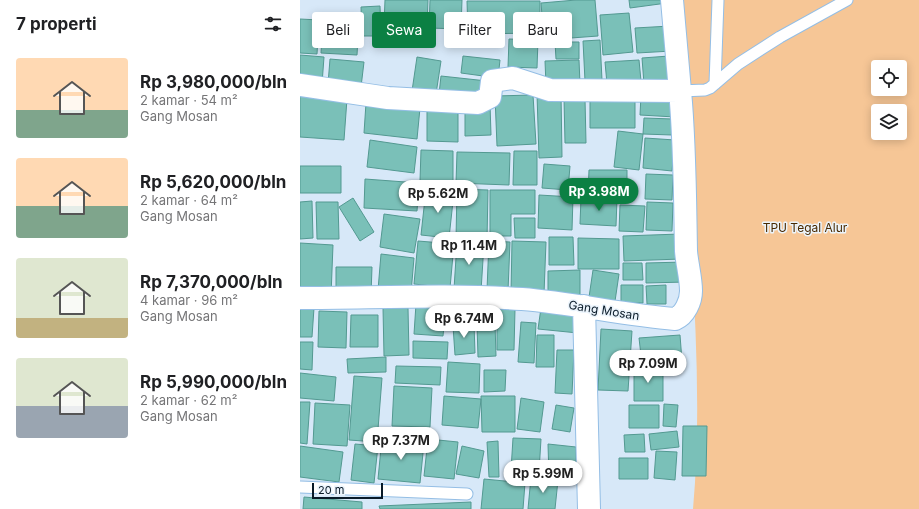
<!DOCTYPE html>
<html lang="id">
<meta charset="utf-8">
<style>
body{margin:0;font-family:Inter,sans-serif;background:#f2f2f2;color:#202124;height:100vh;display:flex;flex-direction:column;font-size:15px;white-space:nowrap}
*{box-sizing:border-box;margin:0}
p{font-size:13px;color:#757577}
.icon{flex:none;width:22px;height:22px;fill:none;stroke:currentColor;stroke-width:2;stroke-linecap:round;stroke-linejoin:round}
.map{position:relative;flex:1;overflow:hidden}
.details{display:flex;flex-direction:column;background:#fff;width:300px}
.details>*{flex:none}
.top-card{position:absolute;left:12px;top:12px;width:380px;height:36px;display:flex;gap:8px}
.tools{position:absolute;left:571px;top:60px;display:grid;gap:8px}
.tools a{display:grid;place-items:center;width:36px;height:36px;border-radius:4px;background:#fff;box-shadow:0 2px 10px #0003;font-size:20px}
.scale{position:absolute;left:12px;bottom:10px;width:71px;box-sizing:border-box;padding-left:4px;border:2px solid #091a28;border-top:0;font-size:11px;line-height:14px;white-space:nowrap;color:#091a28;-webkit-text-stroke:3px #ebf4fc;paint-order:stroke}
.price{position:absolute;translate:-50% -34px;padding:0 9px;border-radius:14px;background:#fff;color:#222;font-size:13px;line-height:26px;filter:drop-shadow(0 1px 2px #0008)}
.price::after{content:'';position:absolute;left:50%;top:24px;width:12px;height:9px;margin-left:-6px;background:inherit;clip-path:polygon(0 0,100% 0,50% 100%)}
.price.on{background:#0b8043;color:#fff}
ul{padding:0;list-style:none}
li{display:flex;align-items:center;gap:12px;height:100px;padding:0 16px}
li span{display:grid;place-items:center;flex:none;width:112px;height:80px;border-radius:4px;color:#555}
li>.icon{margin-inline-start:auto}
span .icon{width:48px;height:48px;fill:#fffc;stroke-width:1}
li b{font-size:17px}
h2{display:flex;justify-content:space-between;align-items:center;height:48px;padding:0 16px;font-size:17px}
.pill{padding:0 14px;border-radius:4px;background:#fff;box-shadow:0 2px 10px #0003;font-size:14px;line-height:36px}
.pill.on{background:#0b8043;color:#fff}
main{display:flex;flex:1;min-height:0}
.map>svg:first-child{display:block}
</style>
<main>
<section class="details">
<h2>7 properti<svg class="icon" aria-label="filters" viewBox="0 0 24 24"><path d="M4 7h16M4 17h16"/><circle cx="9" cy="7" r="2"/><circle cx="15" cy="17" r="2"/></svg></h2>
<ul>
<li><span style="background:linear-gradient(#ffd9b3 65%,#7fa58c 0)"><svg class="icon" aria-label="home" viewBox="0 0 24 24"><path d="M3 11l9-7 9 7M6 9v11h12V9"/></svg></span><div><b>Rp 3,980,000/bln</b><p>2 kamar · 54 m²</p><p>Gang Mosan</p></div></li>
<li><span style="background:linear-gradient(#ffd9b3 60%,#7fa58c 0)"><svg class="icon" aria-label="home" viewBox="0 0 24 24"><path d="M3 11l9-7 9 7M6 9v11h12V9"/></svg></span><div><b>Rp 5,620,000/bln</b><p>2 kamar · 64 m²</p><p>Gang Mosan</p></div></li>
<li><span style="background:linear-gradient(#dfe7d0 75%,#c2b280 0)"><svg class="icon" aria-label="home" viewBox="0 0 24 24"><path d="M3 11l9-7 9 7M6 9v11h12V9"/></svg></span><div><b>Rp 7,370,000/bln</b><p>4 kamar · 96 m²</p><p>Gang Mosan</p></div></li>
<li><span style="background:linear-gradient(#dfe7d0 60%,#9aa5b1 0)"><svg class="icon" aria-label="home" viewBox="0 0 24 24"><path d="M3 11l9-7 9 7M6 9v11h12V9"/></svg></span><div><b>Rp 5,990,000/bln</b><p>2 kamar · 62 m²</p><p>Gang Mosan</p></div></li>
</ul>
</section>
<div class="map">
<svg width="619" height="509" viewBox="0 0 619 509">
<rect width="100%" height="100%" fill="#d7e8f8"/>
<path fill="#f6c696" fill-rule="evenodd" d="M 376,0 L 619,0 L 619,509 L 393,509 C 401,421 396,331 391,242 C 387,161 383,81 376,0 ZM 578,67 L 600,67 L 600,89 L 578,89 ZM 578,111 L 600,111 L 600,133 L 578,133 Z"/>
<path fill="#7ac0b8" stroke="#539991" d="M 85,0 L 128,0 L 127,26 L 84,25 Z
M 130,0 L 162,0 L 161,29 L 129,28 Z
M 276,0 L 295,0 L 298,36 L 244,40 L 241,3 Z
M 329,0 L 367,0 L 367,3 L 330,8 Z
M 167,1 L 240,1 L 240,33 L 168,34 Z
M 80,6 L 81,36 L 62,36 L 61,7 Z
M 329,13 L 333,52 L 303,55 L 300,15 Z
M 23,17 L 59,19 L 57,55 L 21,53 Z
M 0,19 L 19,20 L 17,54 L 0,53 Z
M 370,26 L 372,51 L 337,53 L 335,28 Z
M 209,39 L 238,40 L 237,68 L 208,67 Z
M 300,40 L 302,80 L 285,81 L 283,41 Z
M 255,42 L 279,42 L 279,59 L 256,59 Z
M 0,55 L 24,57 L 22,84 L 0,83 Z
M 163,56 L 200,60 L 198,78 L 161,73 Z
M 369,56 L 371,83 L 344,84 L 342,58 Z
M 117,57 L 141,61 L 136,94 L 112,91 Z
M 30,59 L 64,62 L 61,87 L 28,84 Z
M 279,60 L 280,84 L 246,85 L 245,61 Z
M 339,60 L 341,81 L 307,84 L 305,62 Z
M 141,76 L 187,81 L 185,98 L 139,94 Z
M 237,94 L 261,94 L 262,157 L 239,158 Z
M 0,95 L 47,99 L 44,140 L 0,137 Z
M 233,95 L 236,144 L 197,146 L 195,96 Z
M 290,95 L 335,95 L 335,128 L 290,128 Z
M 341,95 L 376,96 L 375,117 L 340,115 Z
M 264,98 L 285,99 L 286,143 L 265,143 Z
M 66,103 L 120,108 L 117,139 L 64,133 Z
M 190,104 L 191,135 L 165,136 L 165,105 Z
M 127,108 L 158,108 L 158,142 L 127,141 Z
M 344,118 L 373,119 L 372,135 L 343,134 Z
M 318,131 L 343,134 L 339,170 L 314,167 Z
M 345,138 L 375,140 L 372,171 L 343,168 Z
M 70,140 L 117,147 L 114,173 L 67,167 Z
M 121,150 L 153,151 L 153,182 L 120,181 Z
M 214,151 L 237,151 L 237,185 L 213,185 Z
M 157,152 L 210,153 L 209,185 L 156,183 Z
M 244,164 L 270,166 L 268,190 L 242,188 Z
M 0,166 L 41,166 L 41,193 L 0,193 Z
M 289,170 L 327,170 L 327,194 L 288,194 Z
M 346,174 L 373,175 L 372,200 L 345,199 Z
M 65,179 L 119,183 L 117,211 L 64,208 Z
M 126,189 L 154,192 L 149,238 L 121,235 Z
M 157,189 L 188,190 L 187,240 L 156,239 Z
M 190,190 L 235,190 L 235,214 L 211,214 L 211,236 L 190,236 Z
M 239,195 L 273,197 L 272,230 L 238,228 Z
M 53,198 L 74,232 L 60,241 L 39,207 Z
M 281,198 L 317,199 L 316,226 L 280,224 Z
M 12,201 L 13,238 L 0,239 L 0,202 Z
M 16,202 L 38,202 L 39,239 L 17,239 Z
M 347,202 L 373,203 L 372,231 L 346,230 Z
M 320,205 L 345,206 L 343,232 L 319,231 Z
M 84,214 L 120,219 L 114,253 L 80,247 Z
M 214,218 L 235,218 L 235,238 L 215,238 Z
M 380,234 L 381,259 L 324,261 L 323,236 Z
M 249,237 L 273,237 L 274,265 L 249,265 Z
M 278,238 L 319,239 L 319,269 L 278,269 Z
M 118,241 L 154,244 L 150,288 L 114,284 Z
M 189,241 L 210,242 L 208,291 L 187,290 Z
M 212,241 L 246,242 L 244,294 L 211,293 Z
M 157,242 L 184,244 L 181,291 L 154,289 Z
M 0,243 L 33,245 L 31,296 L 0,295 Z
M 81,254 L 114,258 L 111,293 L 78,290 Z
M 385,262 L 386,282 L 346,283 L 346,263 Z
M 323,263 L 342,263 L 343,280 L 323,280 Z
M 36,267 L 72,267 L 71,295 L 36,295 Z
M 280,270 L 280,296 L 248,296 L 248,271 Z
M 293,270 L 319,274 L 314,308 L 288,304 Z
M 321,285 L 343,285 L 343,303 L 321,303 Z
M 366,285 L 366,304 L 347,304 L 346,286 Z
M 116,304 L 146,306 L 143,336 L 114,334 Z
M 0,307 L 14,308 L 12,337 L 0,337 Z
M 83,308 L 108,308 L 109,355 L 84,356 Z
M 241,308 L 280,312 L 278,333 L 238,329 Z
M 197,309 L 215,309 L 214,350 L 197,350 Z
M 19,311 L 47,312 L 46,348 L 18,347 Z
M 51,315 L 78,315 L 78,347 L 50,347 Z
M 221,322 L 236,323 L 234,363 L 218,362 Z
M 195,323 L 196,356 L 178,357 L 177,324 Z
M 174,324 L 175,353 L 155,355 L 153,326 Z
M 301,329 L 332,331 L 328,391 L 298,390 Z
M 237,335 L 254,335 L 254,367 L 236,367 Z
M 380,335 L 382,361 L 342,364 L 339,338 Z
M 113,341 L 148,342 L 147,359 L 113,358 Z
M 0,342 L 13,342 L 12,370 L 0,369 Z
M 257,350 L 274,350 L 272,394 L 255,393 Z
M 86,357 L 86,372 L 48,373 L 47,359 Z
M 148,362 L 180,364 L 179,393 L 146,392 Z
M 96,366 L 141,367 L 140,385 L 95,383 Z
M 334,367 L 363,367 L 363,401 L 334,401 Z
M 184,370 L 206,370 L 205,391 L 184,392 Z
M 0,373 L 36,377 L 34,401 L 0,398 Z
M 54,376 L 82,378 L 77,442 L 49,440 Z
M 94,386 L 132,388 L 130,427 L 92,426 Z
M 144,396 L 181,399 L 178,428 L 142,425 Z
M 181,396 L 215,396 L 215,432 L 182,432 Z
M 221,398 L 244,402 L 240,432 L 217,429 Z
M 0,402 L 10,402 L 7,444 L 0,443 Z
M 15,403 L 50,405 L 47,446 L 13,444 Z
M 364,404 L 378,405 L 376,427 L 363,426 Z
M 256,405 L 274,408 L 270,432 L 252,429 Z
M 329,405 L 359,405 L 359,428 L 329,428 Z
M 383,426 L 407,426 L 406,476 L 382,476 Z
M 377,431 L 379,447 L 351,450 L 349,434 Z
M 344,434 L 345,452 L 325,452 L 324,435 Z
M 82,438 L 124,443 L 120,483 L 78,479 Z
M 213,438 L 241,439 L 239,472 L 211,470 Z
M 128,439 L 158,442 L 154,479 L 124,476 Z
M 198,441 L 199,477 L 189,477 L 187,442 Z
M 55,444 L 78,446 L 74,483 L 51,480 Z
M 248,444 L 276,447 L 276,475 L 249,478 Z
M 0,446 L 43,452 L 39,482 L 0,477 Z
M 162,446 L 184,451 L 179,478 L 156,474 Z
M 356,451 L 377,452 L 375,480 L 354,478 Z
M 319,458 L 348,458 L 348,479 L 319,479 Z
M 231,477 L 258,480 L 255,509 L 228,509 Z
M 184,479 L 225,483 L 223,509 L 181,509 Z
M 4,497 L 62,502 L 62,509 L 3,509 Z
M 171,502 L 171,509 L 80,509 L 79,506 Z"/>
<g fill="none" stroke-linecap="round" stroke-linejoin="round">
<defs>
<path id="lane" d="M 415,84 L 418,0
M 380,91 L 405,90 L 410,88 L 438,64 L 480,37 L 547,0
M 0,487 L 167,494"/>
<path id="street" d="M 0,85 L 88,98 L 178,103 L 190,97 L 192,81 L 213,78 L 250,90 L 380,91 L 372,0
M 0,298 C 74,298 148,294 222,299 C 273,303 324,315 375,319 C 385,315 391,301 391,291 C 391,278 387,264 386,251 C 385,198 385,144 380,91
M 284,306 L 289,509"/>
</defs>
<use href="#lane" stroke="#94bee5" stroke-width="13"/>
<use href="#street" stroke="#94bee5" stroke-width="24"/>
<use href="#lane" stroke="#fff" stroke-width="11"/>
<use href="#street" stroke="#fff" stroke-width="22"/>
</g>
<g text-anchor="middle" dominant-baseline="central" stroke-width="3" stroke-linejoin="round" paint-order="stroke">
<g font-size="12" fill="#492a02" stroke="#ebf4fc">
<text x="505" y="227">TPU Tegal Alur</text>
</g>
<g font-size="12" fill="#091a28" stroke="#ebf4fc">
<text transform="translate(304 310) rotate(9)">Gang Mosan</text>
</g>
</g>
</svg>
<div class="tools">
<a><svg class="icon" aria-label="locate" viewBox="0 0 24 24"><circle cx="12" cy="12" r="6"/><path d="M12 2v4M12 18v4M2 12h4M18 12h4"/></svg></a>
<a><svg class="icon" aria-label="layers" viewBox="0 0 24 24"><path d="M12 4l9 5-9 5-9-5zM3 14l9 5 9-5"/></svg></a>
</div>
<div class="scale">20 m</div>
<b class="price on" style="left:299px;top:212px">Rp 3.98M</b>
<b class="price" style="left:138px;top:214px">Rp 5.62M</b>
<b class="price" style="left:169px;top:266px">Rp 11.4M</b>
<b class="price" style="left:164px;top:339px">Rp 6.74M</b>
<b class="price" style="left:348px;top:384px">Rp 7.09M</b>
<b class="price" style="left:101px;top:461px">Rp 7.37M</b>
<b class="price" style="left:243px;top:494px">Rp 5.99M</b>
<div class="top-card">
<a class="pill">Beli</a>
<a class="pill on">Sewa</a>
<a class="pill">Filter</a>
<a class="pill">Baru</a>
</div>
</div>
</main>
